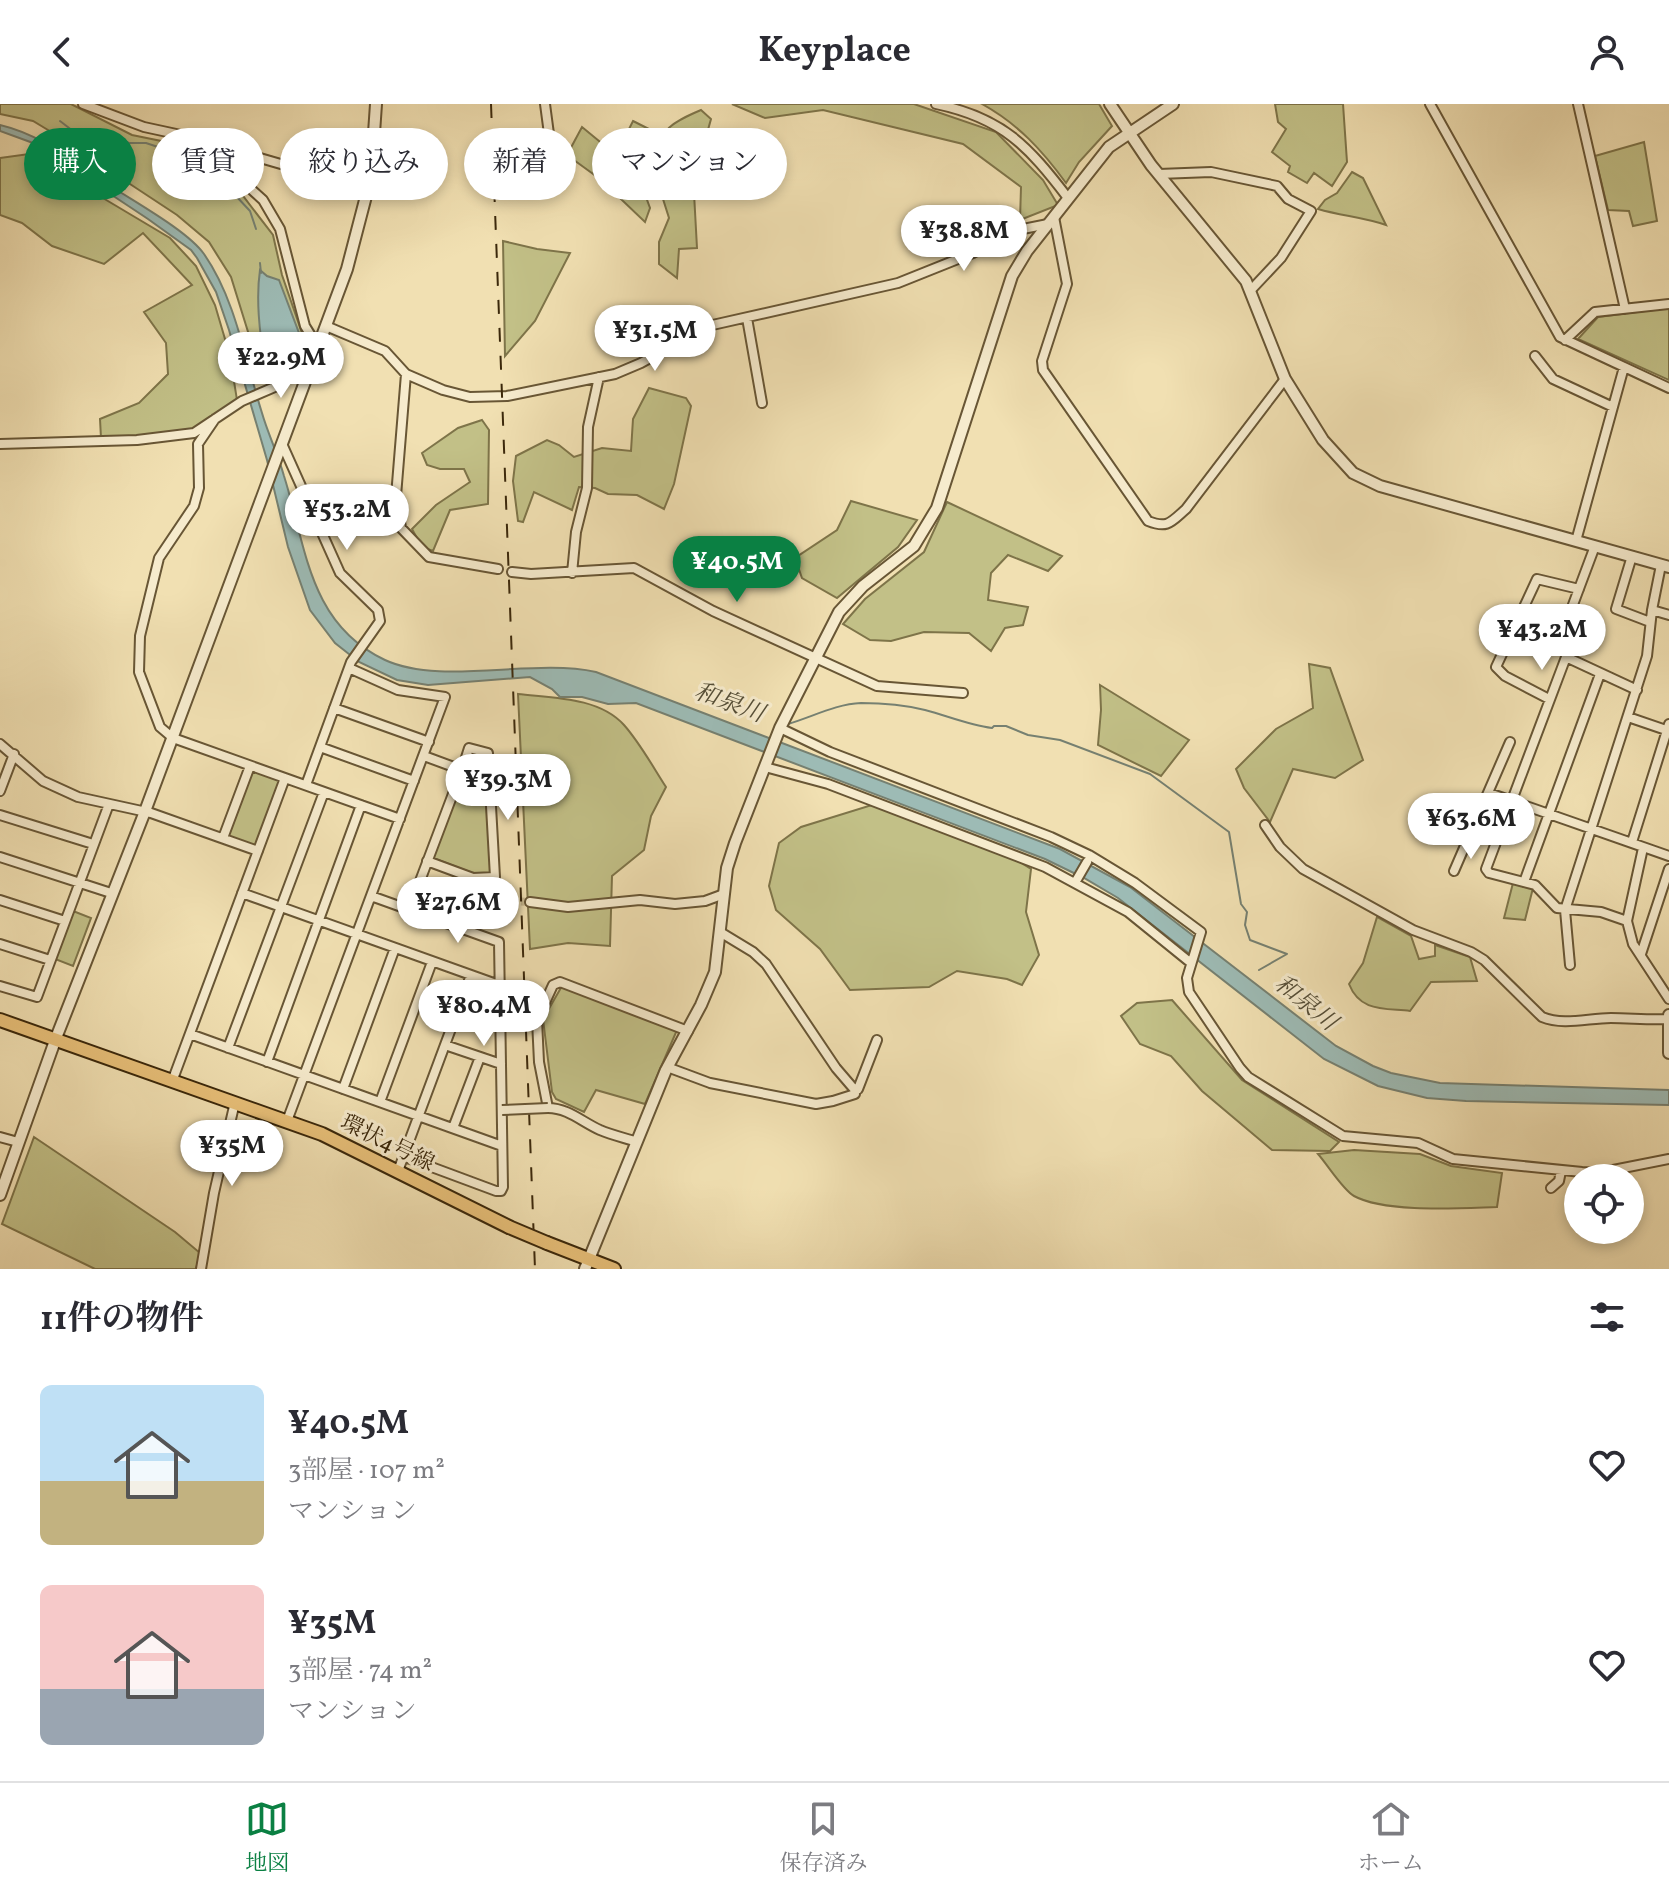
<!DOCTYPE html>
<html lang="ja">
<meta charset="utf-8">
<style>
body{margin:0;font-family:Vollkorn,"Noto Serif JP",serif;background:#f7f7f7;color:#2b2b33;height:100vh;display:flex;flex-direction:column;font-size:30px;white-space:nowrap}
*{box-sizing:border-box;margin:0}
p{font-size:26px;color:#7c7c81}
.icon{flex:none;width:44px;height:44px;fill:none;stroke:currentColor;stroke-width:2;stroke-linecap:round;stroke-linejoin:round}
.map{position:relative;height:1165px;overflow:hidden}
.side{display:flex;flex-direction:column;background:#fff;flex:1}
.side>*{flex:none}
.guide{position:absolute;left:24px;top:24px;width:800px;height:72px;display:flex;gap:16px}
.buttons{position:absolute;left:1564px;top:1060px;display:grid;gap:16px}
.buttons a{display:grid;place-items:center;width:80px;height:80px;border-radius:50%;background:#fff;box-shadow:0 4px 12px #0003;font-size:40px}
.price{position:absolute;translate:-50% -68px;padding:0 18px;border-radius:28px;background:#fff;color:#222;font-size:26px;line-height:52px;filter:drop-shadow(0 2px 4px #0008)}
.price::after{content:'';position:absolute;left:50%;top:48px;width:24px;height:18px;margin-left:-12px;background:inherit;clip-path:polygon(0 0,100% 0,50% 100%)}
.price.selected{background:#0b8043;color:#fff}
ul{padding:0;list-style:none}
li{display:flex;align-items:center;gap:24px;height:200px;padding:0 40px}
li span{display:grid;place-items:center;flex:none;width:224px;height:160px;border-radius:12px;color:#555}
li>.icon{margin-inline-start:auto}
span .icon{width:96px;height:96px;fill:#fffc;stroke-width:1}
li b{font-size:34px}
h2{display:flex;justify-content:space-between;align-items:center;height:96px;padding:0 40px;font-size:34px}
.pill{padding:0 28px;border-radius:36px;background:#fff;box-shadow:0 4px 12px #0003;font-size:28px;line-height:72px}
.pill.selected{background:#0b8043;color:#fff}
header{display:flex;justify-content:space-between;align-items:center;height:104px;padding:0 40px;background:#fff;font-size:36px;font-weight:700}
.tab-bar{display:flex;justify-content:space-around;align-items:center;height:112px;border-top:2px solid #e1e1e2;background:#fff;font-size:22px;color:#7c7c81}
.tab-bar a{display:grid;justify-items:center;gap:4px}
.tab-bar .selected{color:#0b8043}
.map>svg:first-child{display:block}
</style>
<header><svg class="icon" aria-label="back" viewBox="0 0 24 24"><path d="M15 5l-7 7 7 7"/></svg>Keyplace<svg class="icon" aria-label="person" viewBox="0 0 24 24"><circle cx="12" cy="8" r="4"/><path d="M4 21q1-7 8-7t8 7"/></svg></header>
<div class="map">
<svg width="1669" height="1165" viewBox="0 0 1669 1165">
<rect width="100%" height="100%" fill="#f1e0b2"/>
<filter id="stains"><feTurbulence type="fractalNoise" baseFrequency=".0025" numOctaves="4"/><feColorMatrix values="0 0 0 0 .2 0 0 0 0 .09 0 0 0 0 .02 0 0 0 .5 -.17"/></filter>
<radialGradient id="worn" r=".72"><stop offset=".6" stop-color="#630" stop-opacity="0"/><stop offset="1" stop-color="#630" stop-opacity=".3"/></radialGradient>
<path fill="#c2c087" stroke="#7e7449" stroke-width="2" d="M 0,0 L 71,0 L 132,31 L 176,40 L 200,53 L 240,88 L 273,131 L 282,171 L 304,235 L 299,256 L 286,269 L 267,277 L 262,273 L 231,173 L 209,138 L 177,111 L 48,26 L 33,17 L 0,10 Z
M 732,0 L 914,0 L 996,28 L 1043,76 L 1058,101 L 1020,116 L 1021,83 L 963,40 L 823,6 L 765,14 Z
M 982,0 L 1099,0 L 1112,22 L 1079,58 L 1066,79 C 1042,46 1018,20 982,0 Z
M 1275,0 L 1343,0 L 1347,58 L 1332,82 L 1314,69 L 1307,79 L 1288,68 L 1290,62 L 1272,48 L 1286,25 L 1278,18 Z
M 701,6 L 711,15 L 699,58 L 694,89 L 697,144 L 679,145 L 677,174 L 659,160 L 659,138 L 669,114 L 651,57 C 666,23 666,21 701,6 Z
M 633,17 L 657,29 L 647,62 L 654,79 L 646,93 L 650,104 L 645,118 L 600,75 L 567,51 L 582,23 L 616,51 Z
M 1644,38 L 1657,117 L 1633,122 L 1629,107 L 1608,106 L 1595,52 Z
M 29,50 L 170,134 L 196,162 L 215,201 L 230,252 L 237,296 L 197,325 L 154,332 L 101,334 L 100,315 L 139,299 L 168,270 L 166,239 L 144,208 L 192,181 L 143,129 L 104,160 L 52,142 L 22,119 L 0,111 L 0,54 Z
M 1352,68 L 1363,74 L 1386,121 C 1362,113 1342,112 1318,105 L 1325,96 L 1337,89 Z
M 503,137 L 537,145 L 570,149 L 535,217 L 505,252 Z
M 1669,204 L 1669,276 L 1578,235 L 1598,213 Z
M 649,284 L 686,294 L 691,302 L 674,380 L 664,405 L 637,391 L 608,390 L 595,384 L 579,383 L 572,406 L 534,388 L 523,418 L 518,417 L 513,377 L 516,352 L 547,336 L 559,341 L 574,353 L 602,344 L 631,347 L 633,315 Z
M 482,316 L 489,326 L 488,400 L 450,406 L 433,447 L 422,443 L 412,425 L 436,401 L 470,378 L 464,365 L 440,365 L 427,361 L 422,349 L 458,324 Z
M 851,397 L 917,416 L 898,443 L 837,494 L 802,474 L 795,454 L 837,426 Z
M 947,398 L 1062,452 L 1048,467 L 1008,451 L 991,469 L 988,496 L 1028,503 L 1023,521 L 1005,524 L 991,547 L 969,529 L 924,528 L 891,537 L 870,536 L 843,520 L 865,495 L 924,448 Z
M 1309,560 L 1330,564 L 1363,656 L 1335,674 L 1293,665 L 1270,718 L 1244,684 L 1236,665 L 1276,625 L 1313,604 Z
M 1100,581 L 1189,636 L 1161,672 L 1098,641 L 1101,606 Z
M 518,590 C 552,594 599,593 624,621 C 640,639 653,663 666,683 L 651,712 L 644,746 L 612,772 L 610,842 L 568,839 L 530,845 Z
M 253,666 L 281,676 L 257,743 L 228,733 Z
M 465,666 L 486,669 L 491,769 L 475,770 L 433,754 Z
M 875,700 L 991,740 L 1031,765 L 1026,808 L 1039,851 L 1022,881 L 1007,875 L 957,867 L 929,883 L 850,886 L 820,845 L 776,806 L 769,782 L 779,739 L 801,723 Z
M 1513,779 L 1533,784 L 1525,816 L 1504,814 Z
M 73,807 L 91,814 L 73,862 L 55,855 Z
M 1377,813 L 1411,832 L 1419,855 L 1435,852 L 1435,841 L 1470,853 L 1477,877 L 1431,878 L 1410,907 C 1384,904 1360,908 1349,880 L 1363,859 Z
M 562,882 L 677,926 L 645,1000 L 596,986 L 584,1008 L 556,995 L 552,988 L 543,915 Z
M 1172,896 L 1242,976 L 1339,1038 L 1330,1047 L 1272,1046 L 1202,987 L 1171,952 L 1140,940 L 1121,912 L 1137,899 Z
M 34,1033 L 175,1128 L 200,1149 L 196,1165 L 95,1165 L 2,1120 Z
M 1354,1046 L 1420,1050 L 1451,1062 L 1502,1069 L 1497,1103 C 1461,1104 1385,1109 1354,1092 C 1343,1086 1327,1060 1318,1050 Z"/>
<path fill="#9dbbb5" stroke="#768071" stroke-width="2" d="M 0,21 C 42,31 71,56 106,79 C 131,96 187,126 204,150 C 236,196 245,256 262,309 C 268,330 278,350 284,372 C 306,441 308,520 385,556 C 441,582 532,554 596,568 L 1060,745 L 1130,783 L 1336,942 L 1373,962 L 1391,969 L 1440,979 L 1669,986 L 1669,1001 L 1466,997 L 1427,994 L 1378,982 L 1324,955 L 1118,794 L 1084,774 L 1045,755 L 636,599 L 608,600 L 582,593 L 560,593 L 552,585 L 530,573 L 428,581 L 397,576 L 359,558 L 335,539 L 310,506 L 288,443 L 267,356 L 229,226 L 216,188 L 197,154 L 191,146 L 148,115 L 44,46 L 33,39 L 0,27 Z
M 260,166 L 267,172 L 279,176 L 299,229 L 290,246 L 270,260 L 265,256 C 259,229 256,193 260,166 Z"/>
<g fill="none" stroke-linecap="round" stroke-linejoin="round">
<path stroke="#768071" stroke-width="2" d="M 60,17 L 73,27 L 94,26 L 108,29 L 129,39 L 146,39 L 182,51 L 236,92 L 250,107 L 256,125
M 260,159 L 261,169
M 788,620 C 812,613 836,600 861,599 C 882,599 905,601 925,606 C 948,612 968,621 992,624 L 994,622 L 1006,622 L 1028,631 L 1060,636 L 1150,670 L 1229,728 L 1241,800 L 1247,808 L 1245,821 L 1250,836 L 1287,850 L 1259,866"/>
<path stroke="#cdbb91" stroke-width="8" stroke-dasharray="8 4" stroke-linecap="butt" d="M 509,797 L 530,798"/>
<defs>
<path id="minor" d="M 83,0 L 144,23 L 181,31 L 221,58 L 263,96 L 280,125 L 305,222 L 318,243
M 545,0 L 551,45
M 936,0 C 1003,14 1028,42 1068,94
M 1430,0 L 1560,233 L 1669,284
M 1578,0 L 1625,205
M 1159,70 L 1211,68 L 1277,82 L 1288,95 L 1311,107 L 1281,154 L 1250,187
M 241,76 L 260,54 L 298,65 L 319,63 L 371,73
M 1054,113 L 1067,180 L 1042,257 L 1043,266 L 1148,417 C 1168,425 1171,418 1186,405 L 1285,275
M 747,214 L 762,299
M 326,222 L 385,247 L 406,270 L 443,286 L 470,293 L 507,292 L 615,270 L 641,259 L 708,222 L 898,179 L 973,149 L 1013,127 L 1048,120
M 1565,236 L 1595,208 L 1669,200
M 1535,252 L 1553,275 L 1613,303
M 406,270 L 396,392 L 401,424 L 429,453 L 498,465
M 215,315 L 198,340 L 199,384 L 194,402 L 159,454 L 140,532 L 139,568 L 160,623 L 173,634 L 400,715
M 0,340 L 137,336 L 194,329 L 242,297 L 277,282 L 314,254
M 283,342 L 340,469 L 378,506 L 380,517 L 351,558 L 306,681
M 1576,437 L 1624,263
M 1595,442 L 1568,514 L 1566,553 L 1486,765 L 1489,769 L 1535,781 L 1557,804 L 1601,808 L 1627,817 L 1633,840 L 1669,895
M 1632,452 L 1616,505 L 1650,518
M 512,468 L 531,470 L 634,464 L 713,507 L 877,582 L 963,589
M 572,469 L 576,428 L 587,384 L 588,323 L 599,273
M 1652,506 L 1669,511
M 1566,553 L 1637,586
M 1549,595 L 1505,572 L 1496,563 L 1537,475 L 1579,485
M 334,604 L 429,638
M 1628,613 L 1669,627
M 780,624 L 830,648 L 1051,733 L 1089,751 L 1135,779 L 1201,828 L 1187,874 L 1189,888 L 1240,964 L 1248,973 L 1343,1032 L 1418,1039 L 1453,1055 L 1582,1068 L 1598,1069 L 1669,1055
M 0,640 L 43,677 L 78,693 L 151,709 L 258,747
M 320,643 L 414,677
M 765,663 L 828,680 L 1045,763 L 1128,808 L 1191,859
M 0,687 L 14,650
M 1489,689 L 1669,752
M 0,711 L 93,740
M 1265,721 L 1280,743 L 1303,765 L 1413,826 L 1471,848 L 1484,856 L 1542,913 C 1564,922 1588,914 1611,914 C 1630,914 1649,916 1668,915
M 223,734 L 250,662
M 1632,738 L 1669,620
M 0,753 L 111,789
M 427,757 L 473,774 L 495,773 L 488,649 L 469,644 L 462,666
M 1454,767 L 1510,638
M 1076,777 L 1087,758
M 1524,778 L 1600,570
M 419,780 L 469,798 L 509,797
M 242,789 L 499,881
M 371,792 L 499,838 L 503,1083 L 501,1087 L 496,1087 L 410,1055
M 0,796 L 65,817
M 530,798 L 568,803 L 640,796 L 675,800 L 705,797 L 724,790
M 409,806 L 462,666 L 424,652
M 1627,817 L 1643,744
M 0,840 L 50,856
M 1641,850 L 1669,765
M 1570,861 L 1565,806 L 1647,552 L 1652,506 L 1661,461
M 0,882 L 37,893 L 109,700
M 190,930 L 502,1042
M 445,941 L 501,960
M 228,944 L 324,688
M 267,958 L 361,701
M 667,963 L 710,979 L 816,1000 L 833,997 L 855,990 L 854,985 L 836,964 L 766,860 L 753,848 L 720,828
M 173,975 L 285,674
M 343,985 L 395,844
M 858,985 L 877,936
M 380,998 L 432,858
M 287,1017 L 445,593 L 398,586 L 349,564
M 453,1024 L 480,953
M 0,1033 L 18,1038
M 637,1038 C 625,1034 612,1031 600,1026 C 582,1018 568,1004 548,1004 L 539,958 L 537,916 L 553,881 L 560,878 L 688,927
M 398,1067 L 471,871
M 1551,1084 L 1559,1077 L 1561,1067
M 201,1165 L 214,1089 L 235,998"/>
<path id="tertiary" d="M 1110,0 L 1151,61 L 1246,177 L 1285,275 L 1323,336 L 1353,369 L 1380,382 L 1669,463
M 1669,911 L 1669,949
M 0,1091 L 56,934 L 144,710 L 347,165 L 371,73 L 376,0
M 585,1165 L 666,966 L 701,901 L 715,868 L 727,764 L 735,739 L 780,624 L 839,508 L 863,482 L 914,442 L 937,404 L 1012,172 L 1027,147 L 1109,43 L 1173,0"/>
<path id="primary" d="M 0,916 L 322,1030 L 509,1123
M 547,1139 L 614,1165"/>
</defs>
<use href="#minor" stroke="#685635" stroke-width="12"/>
<use href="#tertiary" stroke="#685635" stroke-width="14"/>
<use href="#primary" stroke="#3b280b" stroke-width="16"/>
<use href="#minor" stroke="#f6ebcd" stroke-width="8"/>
<use href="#tertiary" stroke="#f6ebcd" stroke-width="10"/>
<use href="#primary" stroke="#e8c079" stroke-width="12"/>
<path stroke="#3b280b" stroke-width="2" stroke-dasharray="14 14" stroke-linecap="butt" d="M 491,0 L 535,1165"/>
<defs>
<path id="minor-bridge" d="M 502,1006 L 548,1004"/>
<path id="primary-bridge" d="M 509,1123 L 547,1139"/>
</defs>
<use href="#minor-bridge" stroke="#685635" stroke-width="12" stroke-linecap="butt"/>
<use href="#primary-bridge" stroke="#3b280b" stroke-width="16" stroke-linecap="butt"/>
<use href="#minor-bridge" stroke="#f6ebcd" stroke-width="8"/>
<use href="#primary-bridge" stroke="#e8c079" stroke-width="12"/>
</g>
<g text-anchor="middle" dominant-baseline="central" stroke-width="6" stroke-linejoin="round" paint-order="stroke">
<g font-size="22" fill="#3b280b" stroke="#f6ebcd">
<text transform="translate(387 1040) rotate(26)">環状4号線</text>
</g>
<g font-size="24" font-style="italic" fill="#544d36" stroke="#f6ebcd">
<text transform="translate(729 600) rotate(20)">和泉川</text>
<text transform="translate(1305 900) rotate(39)">和泉川</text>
</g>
</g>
<rect width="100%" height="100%" filter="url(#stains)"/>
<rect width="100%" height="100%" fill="url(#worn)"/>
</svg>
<div class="buttons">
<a><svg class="icon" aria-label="locate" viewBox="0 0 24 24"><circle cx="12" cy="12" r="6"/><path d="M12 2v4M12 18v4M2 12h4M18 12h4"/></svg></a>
</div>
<b class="price" style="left:964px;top:169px">¥38.8M</b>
<b class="price" style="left:655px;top:269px">¥31.5M</b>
<b class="price" style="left:281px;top:296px">¥22.9M</b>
<b class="price" style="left:347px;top:448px">¥53.2M</b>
<b class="price selected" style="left:737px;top:500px">¥40.5M</b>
<b class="price" style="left:1542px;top:568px">¥43.2M</b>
<b class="price" style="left:508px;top:718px">¥39.3M</b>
<b class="price" style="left:1471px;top:757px">¥63.6M</b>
<b class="price" style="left:458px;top:841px">¥27.6M</b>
<b class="price" style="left:484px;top:944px">¥80.4M</b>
<b class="price" style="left:232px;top:1084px">¥35M</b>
<div class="guide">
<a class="pill selected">購入</a>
<a class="pill">賃貸</a>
<a class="pill">絞り込み</a>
<a class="pill">新着</a>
<a class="pill">マンション</a>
</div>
</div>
<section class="side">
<h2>11件の物件<svg class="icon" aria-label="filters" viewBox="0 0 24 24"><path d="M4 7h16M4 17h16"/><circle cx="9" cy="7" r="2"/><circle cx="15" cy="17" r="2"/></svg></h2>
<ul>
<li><span style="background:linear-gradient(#bfe0f5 60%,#c2b280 0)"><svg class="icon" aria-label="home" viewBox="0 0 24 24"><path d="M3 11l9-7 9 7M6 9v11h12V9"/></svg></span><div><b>¥40.5M</b><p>3部屋 · 107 m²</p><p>マンション</p></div><svg class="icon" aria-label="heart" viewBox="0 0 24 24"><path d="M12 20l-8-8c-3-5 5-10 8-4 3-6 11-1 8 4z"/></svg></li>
<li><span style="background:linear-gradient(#f6c9c9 65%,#9aa5b1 0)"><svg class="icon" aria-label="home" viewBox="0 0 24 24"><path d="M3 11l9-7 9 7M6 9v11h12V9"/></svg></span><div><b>¥35M</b><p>3部屋 · 74 m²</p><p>マンション</p></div><svg class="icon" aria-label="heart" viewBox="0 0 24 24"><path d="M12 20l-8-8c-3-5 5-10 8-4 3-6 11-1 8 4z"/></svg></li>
</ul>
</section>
<nav class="tab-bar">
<a class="selected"><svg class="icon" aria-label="map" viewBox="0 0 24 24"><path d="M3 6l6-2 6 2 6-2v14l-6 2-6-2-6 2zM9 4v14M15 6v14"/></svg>地図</a>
<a><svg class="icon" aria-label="saved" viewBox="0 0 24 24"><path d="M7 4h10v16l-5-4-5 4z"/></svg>保存済み</a>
<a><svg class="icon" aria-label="home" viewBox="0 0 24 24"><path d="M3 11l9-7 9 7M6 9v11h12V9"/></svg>ホーム</a>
</nav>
